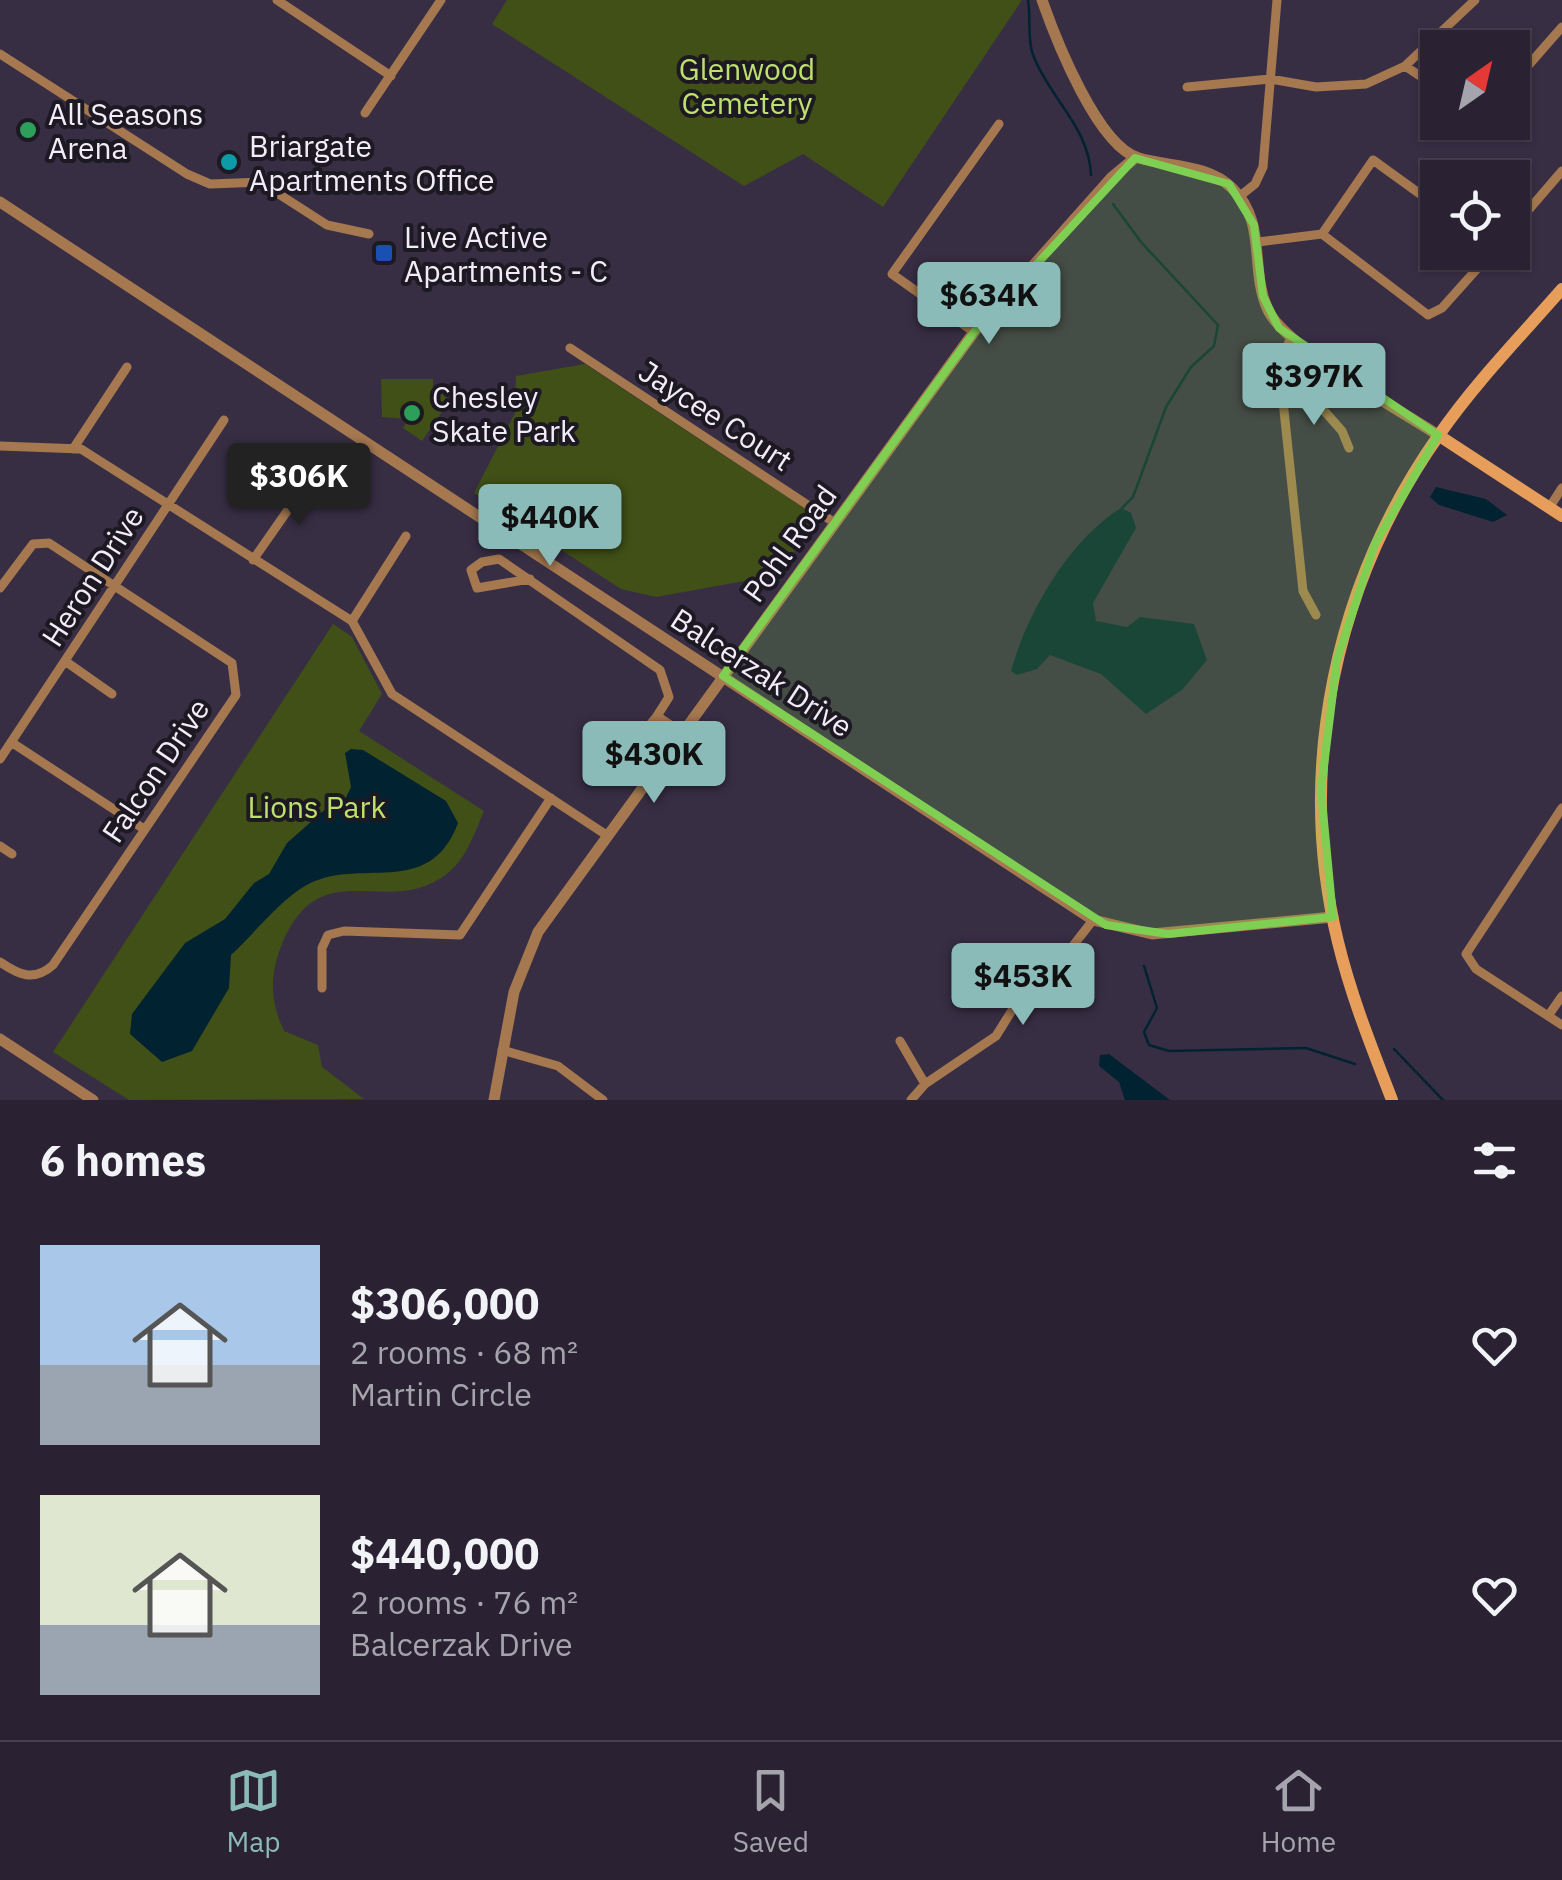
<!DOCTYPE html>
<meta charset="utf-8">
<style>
body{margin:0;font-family:"IBM Plex Sans",sans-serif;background:#322a3b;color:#f1f3f6;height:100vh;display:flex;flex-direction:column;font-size:38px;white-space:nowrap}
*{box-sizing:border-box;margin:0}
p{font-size:32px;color:#a5a4ac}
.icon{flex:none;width:55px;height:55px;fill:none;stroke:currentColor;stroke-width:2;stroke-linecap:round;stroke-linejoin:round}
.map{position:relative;height:1100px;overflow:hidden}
.sheet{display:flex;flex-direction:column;background:#2a2233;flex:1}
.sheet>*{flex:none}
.needle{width:65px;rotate:34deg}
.controls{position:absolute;left:1420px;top:30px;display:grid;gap:20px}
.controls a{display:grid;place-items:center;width:110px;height:110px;border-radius:0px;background:#2a2233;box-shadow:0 2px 8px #0004,0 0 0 2px #463f4e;font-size:50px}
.price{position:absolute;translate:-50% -85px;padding:0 22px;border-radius:10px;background:#8bbbb9;color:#111;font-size:32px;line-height:65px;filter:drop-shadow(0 2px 5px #0008)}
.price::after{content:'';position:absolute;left:50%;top:60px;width:30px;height:22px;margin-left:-15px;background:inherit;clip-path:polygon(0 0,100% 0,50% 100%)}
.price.on{background:#222;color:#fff}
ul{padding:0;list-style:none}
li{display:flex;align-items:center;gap:30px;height:250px;padding:0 40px}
li span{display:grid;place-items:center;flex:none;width:280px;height:200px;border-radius:0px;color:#555}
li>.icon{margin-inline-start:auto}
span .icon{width:120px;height:120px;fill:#fffc;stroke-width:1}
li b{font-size:42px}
h2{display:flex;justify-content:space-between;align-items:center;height:120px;padding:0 40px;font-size:42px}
.tab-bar{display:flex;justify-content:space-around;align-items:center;height:140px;border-top:2px solid #463f4e;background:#2a2233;font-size:28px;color:#a5a4ac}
.tab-bar a{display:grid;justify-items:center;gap:5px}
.tab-bar .on{color:#8bbbb9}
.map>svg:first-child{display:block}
</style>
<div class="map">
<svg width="1562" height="1100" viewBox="0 0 1562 1100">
<rect width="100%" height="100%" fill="#382e44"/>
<path fill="#405017" d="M 507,0 L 1022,0 L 883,207 L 803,154 L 744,186 L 492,24 Z
M 585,364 L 819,518 L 778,575 L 656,597 L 621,589 L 474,493 L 515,413 L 516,376 Z
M 381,379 L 433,379 L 433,388 L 450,400 L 422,441 L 403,428 L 408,419 L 382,417 Z
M 333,624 L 352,637 L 382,694 L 359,731 L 484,811 C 475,832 467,857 449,872 C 388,923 319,846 280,949 C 269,980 271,1003 284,1031 L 318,1045 L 322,1067 L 364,1099 L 129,1100 L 53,1052 Z"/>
<path fill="#012331" d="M 1436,487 L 1486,499 L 1507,515 L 1493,522 L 1439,505 L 1430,497 Z
M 1121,508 L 1131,513 L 1136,528 L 1093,603 L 1096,621 L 1127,627 L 1140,617 L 1194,624 L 1207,660 L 1182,690 L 1146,714 L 1101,674 L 1050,655 L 1037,669 L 1017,675 L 1011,671 C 1027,613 1069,540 1121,508 Z
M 351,749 L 363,750 L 446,801 L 458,823 C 429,901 358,855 305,886 C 278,902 254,934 231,955 L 229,988 L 192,1051 L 162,1062 L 130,1034 L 132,1014 L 185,943 L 225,919 L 254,883 L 269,874 L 287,843 L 329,806 L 344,802 L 351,787 L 345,753 Z
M 1109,1054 L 1170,1100 L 1125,1100 L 1119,1082 L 1099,1066 L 1100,1055 Z"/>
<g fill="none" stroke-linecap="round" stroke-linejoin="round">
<path stroke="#012331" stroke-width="2.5" d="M 1028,0 C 1031,17 1027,39 1033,55 C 1050,99 1089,127 1091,175
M 1113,204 L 1141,242 L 1218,325 L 1214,346 L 1191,367 L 1166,407 L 1133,497 L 1122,508
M 1144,966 L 1157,1008 L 1144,1032 L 1149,1045 L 1169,1051 L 1306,1048 L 1355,1064
M 1394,1049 L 1443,1100"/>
<path stroke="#a5784f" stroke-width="9" d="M 277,0 L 391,76
M 0,54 L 187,174 L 210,184 L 260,182 L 327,225 L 369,234
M 1405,66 L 1438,88
M 1512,84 L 1562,27
M 1187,87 L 1270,79 L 1316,87 L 1366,84 L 1405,66 L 1475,0
M 365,113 L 441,0
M 1240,196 L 1255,184 L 1263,167 L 1277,0
M 1512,229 L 1562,171
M 1322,234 L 1373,160 L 1438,207
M 1258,242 L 1322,234 L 1428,315 L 1442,308 L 1492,252
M 974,332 L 892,274 L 999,124
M 1291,338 L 1279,363 L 1303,591 L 1316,615
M 570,348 L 835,523
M 1284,402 L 1320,406 L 1342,431 L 1349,448
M 0,446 L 81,449 L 352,621 L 392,694 L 608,836
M 73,449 L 127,367
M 1549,508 L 1562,488
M 253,560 L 313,474
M 530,579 L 477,588 L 471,570 L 482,562 L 499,559 L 660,670 L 669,697 L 657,716 L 681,732
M 0,588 L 33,544 L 49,543 L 232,663 L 236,695 L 53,965 C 34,982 19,975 0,962
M 352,621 L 406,536
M 65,661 L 112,694
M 11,742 L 144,829
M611 758a10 10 0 1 1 20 0a10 10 0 1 1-20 0Z
M 629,750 L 657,716
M 0,759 L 224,420
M 1562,808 L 1466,954 L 1476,969 L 1562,1025
M 0,846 L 12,854
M 322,988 L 322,948 L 328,935 L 344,931 L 460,935 L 551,798
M 1548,1016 L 1562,996
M 900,1041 L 925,1084
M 502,1050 L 558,1066 L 603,1100
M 911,1100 L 925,1084 L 996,1036 L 1029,983 L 1069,951 L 1093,920"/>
<path stroke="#a5784f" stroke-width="11" d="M 1042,0 C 1056,40 1098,147 1139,158 C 1170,167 1208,164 1232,188 C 1268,223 1249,269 1268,310 C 1285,347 1400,410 1438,435
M 0,202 L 1093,920 L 1152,934 L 1333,917
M 0,1039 L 93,1100
M 494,1100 L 514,992 L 538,932 L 974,332 L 1112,177 L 1135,158"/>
<path stroke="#e69e5a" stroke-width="12" d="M 1438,435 L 1562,516
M 1392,1100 C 1372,1048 1351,996 1338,942 C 1295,767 1336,581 1439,435 C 1475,383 1520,337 1562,289"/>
</g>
<path fill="#7fd052" fill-opacity="0.2" stroke="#7fd052" stroke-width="8" stroke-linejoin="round" d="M 1135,158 L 1229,184 L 1254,225 L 1263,296 L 1279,328 L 1438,435 L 1375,544 L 1337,660 L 1321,790 L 1333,917 L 1168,934 L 1106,925 L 723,676 L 974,332 Z"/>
<g fill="#2e9e5b" stroke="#1d1922" stroke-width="4">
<circle cx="28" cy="130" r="10"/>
<circle cx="412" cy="413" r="10"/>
</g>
<circle fill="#0f9aa8" stroke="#1d1922" stroke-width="4" cx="229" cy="162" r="10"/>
<rect fill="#1a4fb4" stroke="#1d1922" stroke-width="4" x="374" y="243" width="20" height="20" rx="5"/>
<g text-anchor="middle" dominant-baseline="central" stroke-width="8" stroke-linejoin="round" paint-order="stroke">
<g font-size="30" fill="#bee16e" stroke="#1d1922">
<text x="747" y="68">Glenwood<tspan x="747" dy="34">Cemetery</tspan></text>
<text x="317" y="806">Lions Park</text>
</g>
<g font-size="30" fill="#f2ecfa" stroke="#1d1922" text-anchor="start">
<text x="48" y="113">All Seasons<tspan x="48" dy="34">Arena</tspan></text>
<text x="249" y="145">Briargate<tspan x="249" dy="34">Apartments Office</tspan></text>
<text x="404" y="236">Live Active<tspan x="404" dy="34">Apartments - C</tspan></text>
<text x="432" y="396">Chesley<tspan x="432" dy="34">Skate Park</tspan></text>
</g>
<g font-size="30" fill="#f2ecfa" stroke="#1d1922">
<text transform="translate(716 415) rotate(33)">Jaycee Court</text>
<text transform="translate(789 543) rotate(-54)">Pohl Road</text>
<text transform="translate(92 576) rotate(-57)">Heron Drive</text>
<text transform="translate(762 672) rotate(33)">Balcerzak Drive</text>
<text transform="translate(155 770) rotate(-56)">Falcon Drive</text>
</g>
</g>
</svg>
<div class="controls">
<a><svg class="needle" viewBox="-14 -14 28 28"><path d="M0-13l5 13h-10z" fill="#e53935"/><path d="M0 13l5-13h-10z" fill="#a5a4ac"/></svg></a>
<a><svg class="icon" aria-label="locate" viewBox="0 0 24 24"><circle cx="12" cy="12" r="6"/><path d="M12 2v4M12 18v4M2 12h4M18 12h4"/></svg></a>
</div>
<b class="price" style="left:989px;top:347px">$634K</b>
<b class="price" style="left:1314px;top:428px">$397K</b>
<b class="price on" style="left:299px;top:528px">$306K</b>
<b class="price" style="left:550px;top:569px">$440K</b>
<b class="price" style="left:654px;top:806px">$430K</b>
<b class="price" style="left:1023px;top:1028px">$453K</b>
</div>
<section class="sheet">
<h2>6 homes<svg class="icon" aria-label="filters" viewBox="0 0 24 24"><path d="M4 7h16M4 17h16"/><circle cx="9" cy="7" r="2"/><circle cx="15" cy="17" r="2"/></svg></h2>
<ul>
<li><span style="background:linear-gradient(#a9c7e8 60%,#9aa5b1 0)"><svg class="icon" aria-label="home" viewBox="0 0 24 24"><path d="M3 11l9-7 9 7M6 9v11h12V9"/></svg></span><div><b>$306,000</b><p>2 rooms · 68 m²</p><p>Martin Circle</p></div><svg class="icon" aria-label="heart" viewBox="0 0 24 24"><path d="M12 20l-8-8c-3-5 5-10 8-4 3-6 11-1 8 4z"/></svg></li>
<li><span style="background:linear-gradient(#dfe7d0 65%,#9aa5b1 0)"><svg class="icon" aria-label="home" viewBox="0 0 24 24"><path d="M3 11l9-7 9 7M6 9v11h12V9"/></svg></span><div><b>$440,000</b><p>2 rooms · 76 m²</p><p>Balcerzak Drive</p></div><svg class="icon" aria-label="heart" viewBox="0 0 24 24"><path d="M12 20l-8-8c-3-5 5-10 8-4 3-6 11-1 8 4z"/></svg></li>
</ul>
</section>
<nav class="tab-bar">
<a class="on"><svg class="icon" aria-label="map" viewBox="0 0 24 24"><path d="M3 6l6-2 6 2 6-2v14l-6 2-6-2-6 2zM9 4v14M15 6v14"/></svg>Map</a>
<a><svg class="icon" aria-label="saved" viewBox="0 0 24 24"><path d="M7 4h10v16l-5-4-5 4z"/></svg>Saved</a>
<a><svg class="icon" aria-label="home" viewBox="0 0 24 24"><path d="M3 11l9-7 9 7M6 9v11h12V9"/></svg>Home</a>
</nav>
